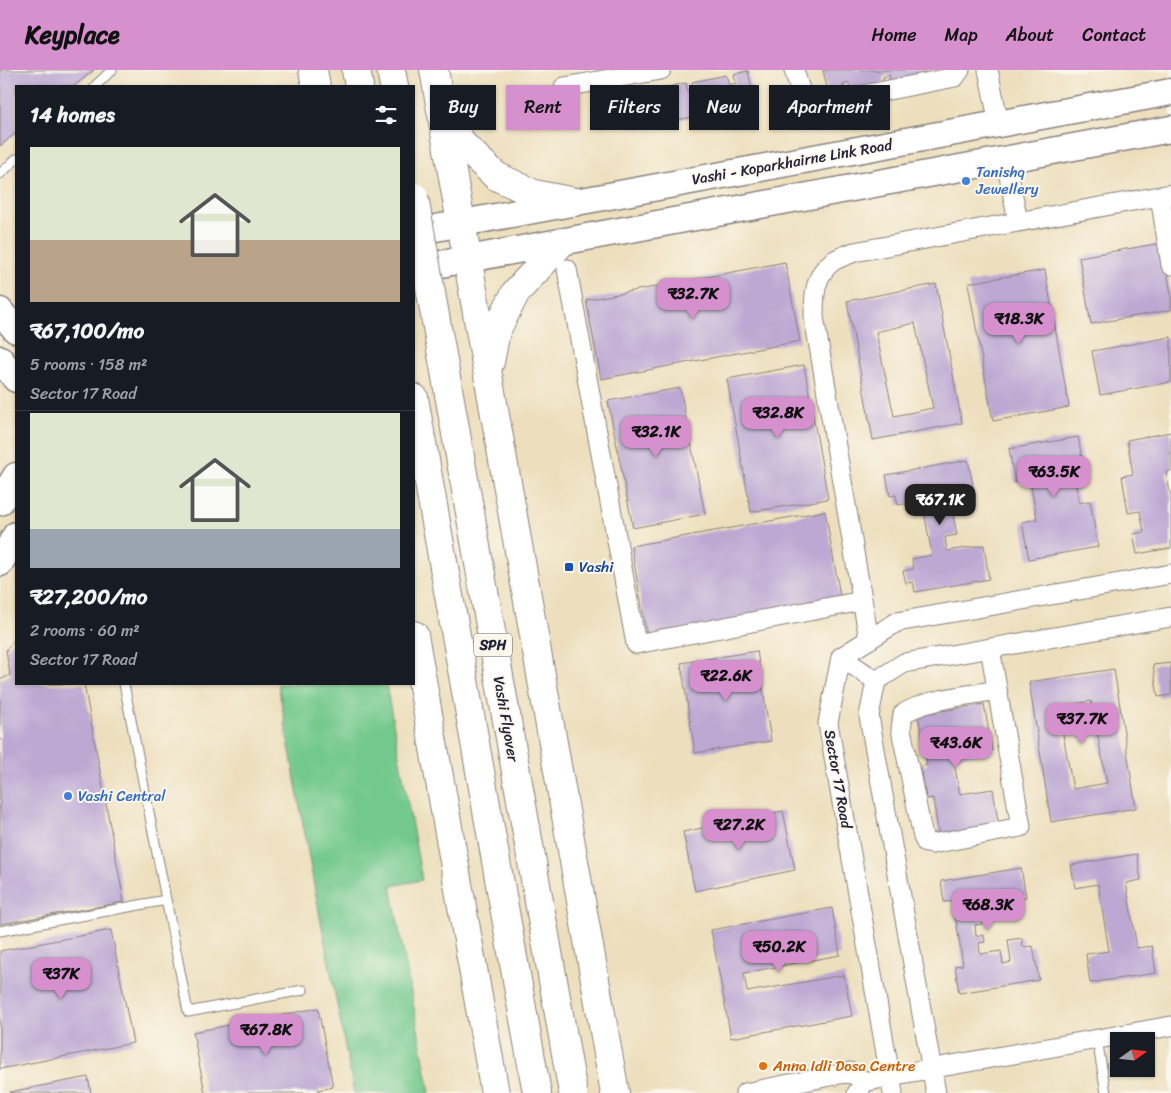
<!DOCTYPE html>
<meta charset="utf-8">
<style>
body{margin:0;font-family:Sriracha,sans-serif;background:#242831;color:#f1f3f6;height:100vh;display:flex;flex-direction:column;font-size:19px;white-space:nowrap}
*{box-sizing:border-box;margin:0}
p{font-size:16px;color:#9ea1a6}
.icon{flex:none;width:28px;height:28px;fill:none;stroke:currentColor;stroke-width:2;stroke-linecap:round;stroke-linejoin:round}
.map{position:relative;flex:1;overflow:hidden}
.side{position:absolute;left:15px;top:15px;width:400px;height:600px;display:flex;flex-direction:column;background:#171b24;border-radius:0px;box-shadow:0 1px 4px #0004}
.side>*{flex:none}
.banner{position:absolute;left:430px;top:15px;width:475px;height:45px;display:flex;gap:10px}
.needle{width:32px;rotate:75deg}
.fabs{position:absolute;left:1110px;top:962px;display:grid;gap:10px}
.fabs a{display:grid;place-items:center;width:45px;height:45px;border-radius:0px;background:#171b24;box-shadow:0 1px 4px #0004;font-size:25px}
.price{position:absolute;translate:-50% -42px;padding:0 11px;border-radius:10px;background:#d690ce;color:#111;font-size:16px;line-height:32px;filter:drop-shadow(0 1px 2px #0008)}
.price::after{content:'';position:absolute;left:50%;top:30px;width:15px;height:11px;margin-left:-8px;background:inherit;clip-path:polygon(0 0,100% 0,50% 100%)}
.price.active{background:#222;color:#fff}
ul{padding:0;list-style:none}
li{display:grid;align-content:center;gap:10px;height:265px;padding:0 15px}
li+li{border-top:1px solid #363941}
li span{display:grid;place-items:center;height:155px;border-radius:0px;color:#555}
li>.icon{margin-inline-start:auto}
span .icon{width:90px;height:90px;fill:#fffc;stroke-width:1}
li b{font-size:21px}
h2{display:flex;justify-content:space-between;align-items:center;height:60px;padding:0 15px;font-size:21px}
.chip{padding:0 18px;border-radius:0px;background:#171b24;box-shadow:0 1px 4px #0004;font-size:18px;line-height:45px}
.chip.active{background:#d690ce;color:#111}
header{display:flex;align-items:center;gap:30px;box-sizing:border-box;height:70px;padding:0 25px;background:#d690ce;color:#111}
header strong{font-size:24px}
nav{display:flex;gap:28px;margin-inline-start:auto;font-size:18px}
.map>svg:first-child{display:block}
</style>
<header>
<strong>Keyplace</strong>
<nav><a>Home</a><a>Map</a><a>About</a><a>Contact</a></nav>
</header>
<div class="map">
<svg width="1171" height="1023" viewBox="0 0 1171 1023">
<rect width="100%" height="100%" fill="#fbf7ec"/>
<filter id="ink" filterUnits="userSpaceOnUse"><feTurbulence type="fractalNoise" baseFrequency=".02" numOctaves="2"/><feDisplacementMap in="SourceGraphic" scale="10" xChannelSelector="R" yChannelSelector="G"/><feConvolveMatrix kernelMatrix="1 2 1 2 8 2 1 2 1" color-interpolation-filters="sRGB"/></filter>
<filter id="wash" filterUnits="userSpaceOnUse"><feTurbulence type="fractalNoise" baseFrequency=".0096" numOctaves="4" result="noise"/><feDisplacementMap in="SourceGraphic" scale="20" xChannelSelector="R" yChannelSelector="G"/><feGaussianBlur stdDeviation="1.12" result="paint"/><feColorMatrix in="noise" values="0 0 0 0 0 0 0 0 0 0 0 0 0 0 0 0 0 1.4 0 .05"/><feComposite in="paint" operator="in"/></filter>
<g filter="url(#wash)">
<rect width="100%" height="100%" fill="#eddfbd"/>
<path fill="#73c98d" stroke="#4a7664" d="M 278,614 L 386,614 L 422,810 L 391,816 L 430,1023 L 354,1023 L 313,810 Z"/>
<g id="blocks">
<path fill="#bca8d3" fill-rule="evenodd" d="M 0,0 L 94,0 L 74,16 L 16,16 L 16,63 L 0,76 Z
M 823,0 L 924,0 L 925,6 L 891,13 L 889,5 L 883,7 L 884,15 L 851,22 L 849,13 L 843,15 L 845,23 L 829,26 Z
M 748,1 L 755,34 L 741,37 L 739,29 L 732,31 L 734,38 L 699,46 L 698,37 L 691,39 L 693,47 L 660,53 L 658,46 L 652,47 L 653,55 L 637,58 L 630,25 L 647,21 L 649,31 L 655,30 L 653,20 L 686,13 L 688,23 L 694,22 L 692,12 L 726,5 L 729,15 L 736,13 L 734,4 Z
M 1162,173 L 1171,224 L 1171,240 L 1091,254 L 1079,187 Z
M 785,192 L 800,271 L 601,309 L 586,230 Z
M 1045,200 L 1069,337 L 993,351 L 968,213 Z
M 936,214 L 962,353 L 873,370 L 847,231 ZM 915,253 L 933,338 L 894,346 L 876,262 Z
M 1171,267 L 1171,312 L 1100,325 L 1092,281 Z
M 804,295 L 828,429 L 751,442 L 727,309 Z
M 680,318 L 705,444 L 633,458 L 608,331 Z
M 1171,362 L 1171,401 L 1166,402 L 1171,427 L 1171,478 L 1137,484 L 1133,464 L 1144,462 L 1140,441 L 1128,443 L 1122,406 L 1133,404 L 1127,370 Z
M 1078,367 L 1084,399 L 1073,400 L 1079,433 L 1090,431 L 1098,477 L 1029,489 L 1022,452 L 1037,449 L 1030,410 L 1015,413 L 1009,379 Z
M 968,390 L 974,421 L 946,426 L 947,430 L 937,432 L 939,441 L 952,439 L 957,465 L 945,467 L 947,481 L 984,475 L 989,509 L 915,522 L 913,512 L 906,513 L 903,501 L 913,499 L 912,489 L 932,485 L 922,431 L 898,435 L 896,425 L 890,426 L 886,405 Z
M 825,441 L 841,531 L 647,566 L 631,476 Z
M 16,568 L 16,614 L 84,614 L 124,832 L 0,854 L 0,610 L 10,605 L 6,580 Z
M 757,581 L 771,671 L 695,683 L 681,593 Z
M 1171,593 L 1171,625 L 1158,627 L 1153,595 Z
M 1114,599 L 1136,738 L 1051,752 L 1029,612 ZM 1091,631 L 1107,713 L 1073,719 L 1058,637 Z
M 984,634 L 992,681 L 953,688 L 960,724 L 993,719 L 999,757 L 939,767 L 933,728 L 926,729 L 921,696 L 927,695 L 918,645 Z
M 783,741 L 795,800 L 695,821 L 683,762 Z
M 1137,784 L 1141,810 L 1126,813 L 1137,878 L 1152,876 L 1156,903 L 1090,913 L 1086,884 L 1109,881 L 1098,814 L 1075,818 L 1071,795 Z
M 1021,798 L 1026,827 L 1013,829 L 1014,836 L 993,839 L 994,843 L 981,846 L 982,854 L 975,855 L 976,866 L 984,865 L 985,872 L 979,873 L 980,884 L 1001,881 L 1003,894 L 1011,892 L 1008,870 L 1022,868 L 1023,877 L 1033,876 L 1039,910 L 959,923 L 955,896 L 963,895 L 953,831 L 944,832 L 941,811 Z
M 832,838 L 840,885 L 744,903 L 747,922 L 844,905 L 852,946 L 731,968 L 711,860 Z
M 111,860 L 133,973 L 0,999 L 0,881 Z
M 318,938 L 333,1017 L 318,1020 L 319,1023 L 205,1023 L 193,962 Z
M 88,1007 L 91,1023 L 10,1023 L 10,1022 Z"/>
</g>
</g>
<g filter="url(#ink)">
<use href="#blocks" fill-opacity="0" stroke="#88807c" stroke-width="1"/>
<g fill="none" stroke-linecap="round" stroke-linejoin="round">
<defs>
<path id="lane" d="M 95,16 L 112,0
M 0,104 L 16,89
M 124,614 L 188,942 L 303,920
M 0,861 L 166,830
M 1097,969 L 1106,1023"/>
<path id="street" d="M 794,0 C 801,20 799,33 823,33 L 955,7 L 960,0
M 988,0 L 999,54
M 564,17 L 661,0
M 1006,90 L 1018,152
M 1160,126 L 1171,195
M 567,199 L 636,574 L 862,531
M 869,570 L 814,247 C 814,227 814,205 832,192 C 838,187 848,185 854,182 L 1171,124
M 990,578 L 1021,757 L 932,774 L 926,773 L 923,767 L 901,659 L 903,644 C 928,628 968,626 997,620
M 841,587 L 876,611
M 745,1023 L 850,1002 L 865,1012
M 857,1023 L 865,1012 L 890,1006 L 1171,956
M 893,1023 L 828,653 L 841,587 L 897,552 L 1171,504
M 936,1023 L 869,646 L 876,611 L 904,593 L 1171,547"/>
<path id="secondary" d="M 414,162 L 1171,22
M 414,199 L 1171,59
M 0,241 L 16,260
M 0,289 L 16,309
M 0,432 L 16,406
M 0,493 L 16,465"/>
<path id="highway" d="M 313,0 L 316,16
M 356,0 L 359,16
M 391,0 L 394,16
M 434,0 L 615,1023
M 446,50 L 465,77 L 496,106 L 534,124 L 575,132
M 490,292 L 496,261 L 516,222 L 562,172
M 414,328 L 537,1023
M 414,565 L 495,1023"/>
</defs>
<use href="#lane" stroke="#88807c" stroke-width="11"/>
<use href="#street" stroke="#88807c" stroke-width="21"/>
<use href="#secondary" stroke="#88807c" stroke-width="29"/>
<use href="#highway" stroke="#88807c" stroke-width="30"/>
<use href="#lane" stroke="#fff" stroke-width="9"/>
<use href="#street" stroke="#fff" stroke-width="19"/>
<use href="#secondary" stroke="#fff" stroke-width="26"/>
<use href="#highway" stroke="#fff" stroke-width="28"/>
<defs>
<path id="highway-bridge" d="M 414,127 L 573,1023"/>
</defs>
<use href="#highway-bridge" stroke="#88807c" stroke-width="30" stroke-linecap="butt"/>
<use href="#highway-bridge" stroke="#fff" stroke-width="28"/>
</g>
</g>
<g fill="#3f7fe0" stroke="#fbf7ec" stroke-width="2">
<circle cx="966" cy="111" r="5"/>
<circle cx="68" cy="726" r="5"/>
</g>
<rect fill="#1a4fb4" stroke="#fbf7ec" stroke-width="2" x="564" y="492" width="10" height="10" rx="2.5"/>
<circle fill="#e8710a" stroke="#fbf7ec" stroke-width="2" cx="763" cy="996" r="5"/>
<g text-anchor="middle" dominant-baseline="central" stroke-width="4" stroke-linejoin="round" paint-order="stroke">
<rect fill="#fbf7ec" stroke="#636270" stroke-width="1" x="474" y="563.5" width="38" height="23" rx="4"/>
<g font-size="14" font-weight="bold" fill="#22223b">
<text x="493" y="575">SPH</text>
</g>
<g font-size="15" fill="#22223b" stroke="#fbf7ec">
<text transform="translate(792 92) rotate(-10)">Vashi - Koparkhairne Link Road</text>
<text transform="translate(506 649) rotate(80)">Vashi Flyover</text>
<text transform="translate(838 709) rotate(80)">Sector 17 Road</text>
</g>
<g font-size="15" fill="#366cbe" stroke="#fbf7ec" text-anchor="start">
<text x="976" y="102">Tanishq<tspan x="976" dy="17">Jewellery</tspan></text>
<text x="78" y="726">Vashi Central</text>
</g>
<g font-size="15" fill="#164399" stroke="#fbf7ec" text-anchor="start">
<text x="579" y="497">Vashi</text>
</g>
<g font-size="15" fill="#c56008" stroke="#fbf7ec" text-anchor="start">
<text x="773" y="996">Anna Idli Dosa Centre</text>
</g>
</g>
</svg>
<div class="fabs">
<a><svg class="needle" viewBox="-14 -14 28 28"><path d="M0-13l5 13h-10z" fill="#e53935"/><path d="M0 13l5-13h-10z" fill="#9ea1a6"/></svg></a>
</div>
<b class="price" style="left:693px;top:250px">₹32.7K</b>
<b class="price" style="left:1019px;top:275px">₹18.3K</b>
<b class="price" style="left:778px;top:369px">₹32.8K</b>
<b class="price" style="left:656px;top:388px">₹32.1K</b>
<b class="price" style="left:1054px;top:428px">₹63.5K</b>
<b class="price active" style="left:940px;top:456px">₹67.1K</b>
<b class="price" style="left:726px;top:632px">₹22.6K</b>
<b class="price" style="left:1082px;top:675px">₹37.7K</b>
<b class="price" style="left:956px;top:699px">₹43.6K</b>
<b class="price" style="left:739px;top:781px">₹27.2K</b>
<b class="price" style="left:988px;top:861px">₹68.3K</b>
<b class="price" style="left:779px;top:903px">₹50.2K</b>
<b class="price" style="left:61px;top:930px">₹37K</b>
<b class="price" style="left:266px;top:986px">₹67.8K</b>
<div class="banner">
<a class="chip">Buy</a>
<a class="chip active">Rent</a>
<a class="chip">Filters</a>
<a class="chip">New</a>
<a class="chip">Apartment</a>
</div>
<section class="side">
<h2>14 homes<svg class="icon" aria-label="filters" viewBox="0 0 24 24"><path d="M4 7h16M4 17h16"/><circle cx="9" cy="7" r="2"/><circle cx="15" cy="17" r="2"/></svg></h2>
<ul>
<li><span style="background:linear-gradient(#dfe7d0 60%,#b9a48a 0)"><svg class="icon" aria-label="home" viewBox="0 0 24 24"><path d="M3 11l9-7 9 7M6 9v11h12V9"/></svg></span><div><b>₹67,100/mo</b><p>5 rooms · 158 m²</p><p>Sector 17 Road</p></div></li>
<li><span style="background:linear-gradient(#dfe7d0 75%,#9aa5b1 0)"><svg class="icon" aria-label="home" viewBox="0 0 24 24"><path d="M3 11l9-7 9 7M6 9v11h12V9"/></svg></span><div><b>₹27,200/mo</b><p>2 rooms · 60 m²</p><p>Sector 17 Road</p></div></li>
</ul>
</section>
</div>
